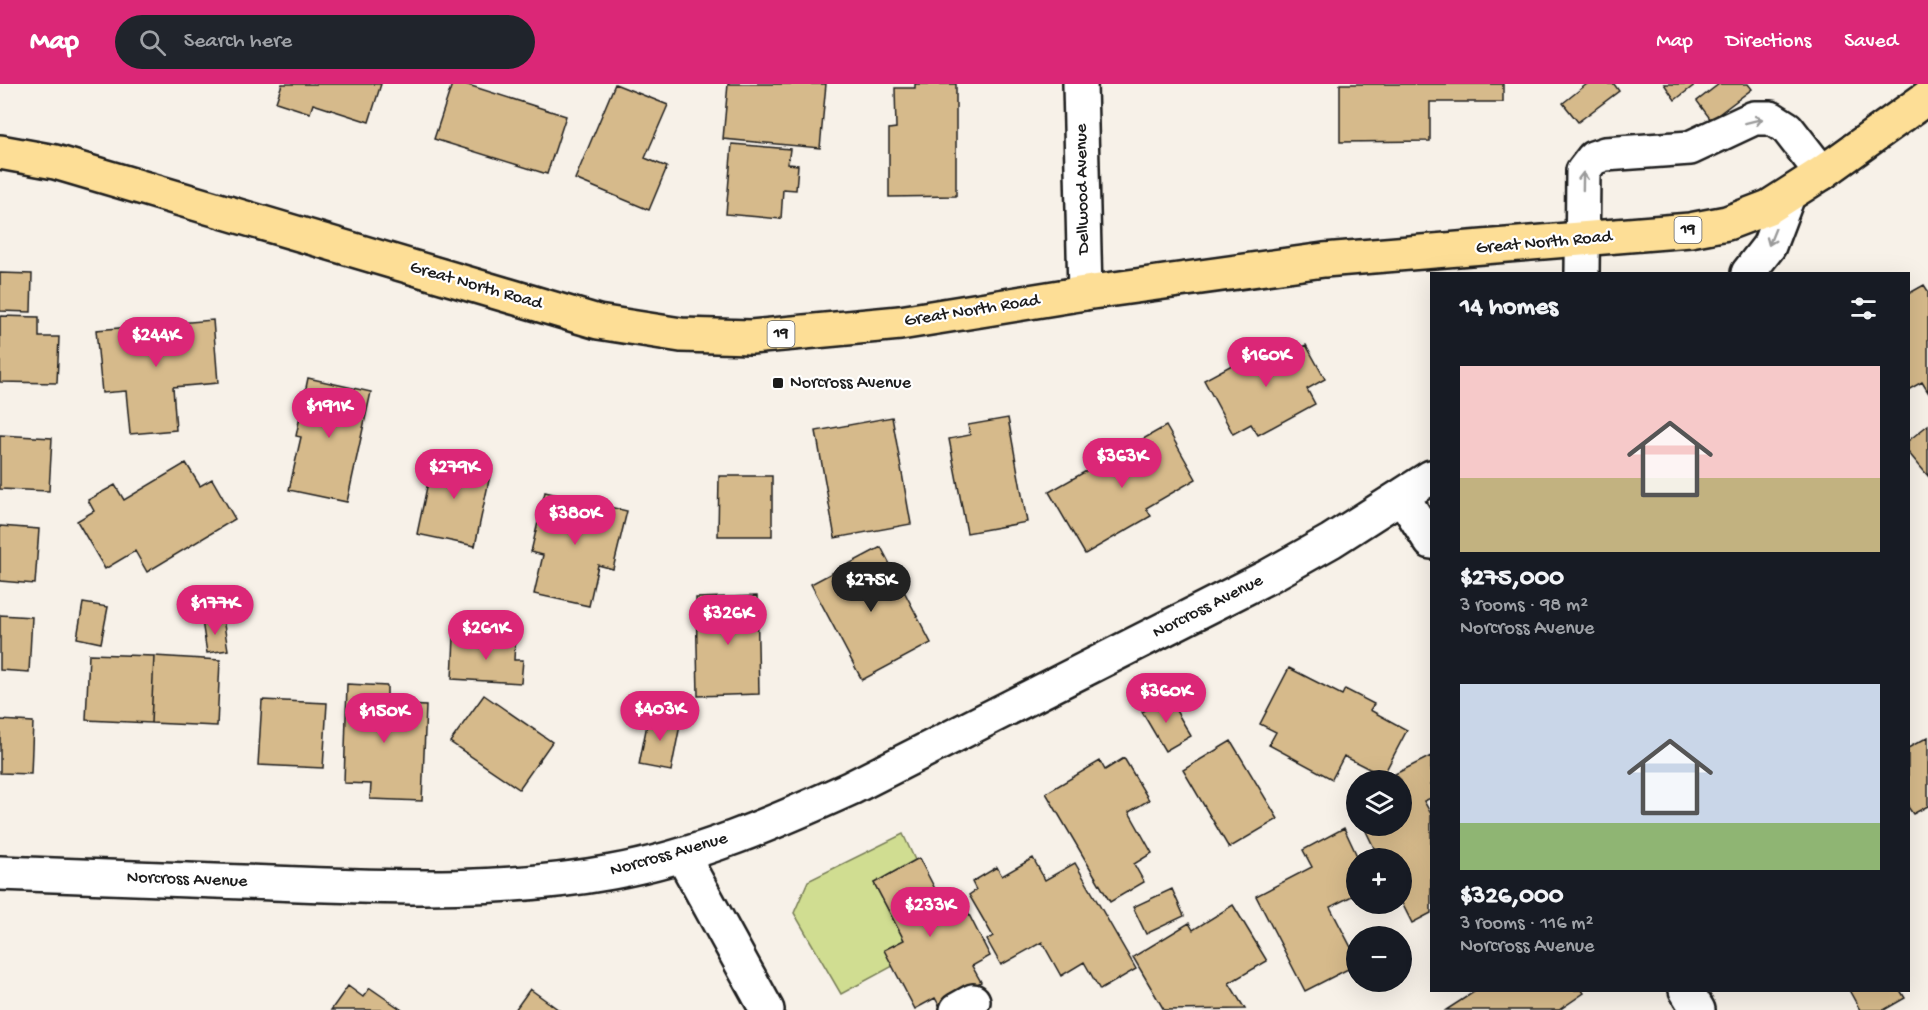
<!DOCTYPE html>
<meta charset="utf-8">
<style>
body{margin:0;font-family:"Gochi Hand",sans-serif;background:#20242c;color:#f1f3f6;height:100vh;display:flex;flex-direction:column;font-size:22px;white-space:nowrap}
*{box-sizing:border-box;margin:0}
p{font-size:20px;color:#9ea1a6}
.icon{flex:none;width:33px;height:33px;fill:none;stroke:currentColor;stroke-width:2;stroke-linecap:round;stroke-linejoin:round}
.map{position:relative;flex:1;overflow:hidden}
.panel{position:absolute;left:1430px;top:188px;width:480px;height:720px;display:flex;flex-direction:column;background:#171b24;border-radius:0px;box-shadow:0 6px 24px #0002}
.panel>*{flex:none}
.fabs{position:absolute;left:1346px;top:686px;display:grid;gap:12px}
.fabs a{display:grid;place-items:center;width:66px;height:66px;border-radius:50%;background:#171b24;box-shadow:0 6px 24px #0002;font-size:30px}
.price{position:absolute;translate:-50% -51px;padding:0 14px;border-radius:21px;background:#db2777;color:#fff;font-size:20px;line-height:39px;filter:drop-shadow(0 2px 3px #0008)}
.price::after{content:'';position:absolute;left:50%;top:36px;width:18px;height:14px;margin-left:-9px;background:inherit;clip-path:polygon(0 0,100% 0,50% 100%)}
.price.active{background:#222;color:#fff}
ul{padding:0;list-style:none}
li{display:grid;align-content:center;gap:12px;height:318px;padding:0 30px}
li span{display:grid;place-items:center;height:186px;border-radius:0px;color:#555}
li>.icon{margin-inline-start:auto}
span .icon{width:108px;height:108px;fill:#fffc;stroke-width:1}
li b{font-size:26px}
h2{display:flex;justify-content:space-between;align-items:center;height:72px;padding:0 30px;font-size:26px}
header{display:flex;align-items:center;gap:36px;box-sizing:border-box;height:84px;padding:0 30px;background:#db2777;color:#fff}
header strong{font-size:28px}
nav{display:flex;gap:33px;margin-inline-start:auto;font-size:21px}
.search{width:420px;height:54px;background:#20242c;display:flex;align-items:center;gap:15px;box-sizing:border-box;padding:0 21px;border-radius:33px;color:#9ea1a6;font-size:22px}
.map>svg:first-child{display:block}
</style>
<header>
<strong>Map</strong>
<div class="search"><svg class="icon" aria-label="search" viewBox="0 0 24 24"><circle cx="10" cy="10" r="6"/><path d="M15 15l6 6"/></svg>Search here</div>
<nav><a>Map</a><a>Directions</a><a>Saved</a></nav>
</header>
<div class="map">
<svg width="1928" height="926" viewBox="0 0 1928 926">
<rect width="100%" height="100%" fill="#f7f1e8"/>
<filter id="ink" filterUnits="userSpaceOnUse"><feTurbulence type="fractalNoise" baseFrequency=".0167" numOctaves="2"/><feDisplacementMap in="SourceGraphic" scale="12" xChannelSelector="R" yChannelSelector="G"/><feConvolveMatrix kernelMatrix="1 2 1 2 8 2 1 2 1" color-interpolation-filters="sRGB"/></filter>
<g filter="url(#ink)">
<path fill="#d0dd91" stroke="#767c56" stroke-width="1.5" d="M 903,750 L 915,776 L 874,799 L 904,856 L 885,866 L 893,882 L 841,910 L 794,829 L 808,797 Z"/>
<path fill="#d6ba8b" stroke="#1c1c1c" stroke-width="1.5" d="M 282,0 L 381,0 L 369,38 L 313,20 L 310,29 L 276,18 Z
M 452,0 L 465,0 L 566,32 L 547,90 L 434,55 Z
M 615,0 L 668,21 L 645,74 L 667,83 L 649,126 L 575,95 Z
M 728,0 L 826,0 L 820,64 L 723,55 Z
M 915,0 L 956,0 L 956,112 L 889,113 L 889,45 L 896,44 L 895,4 L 915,4 Z
M 1340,0 L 1503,0 L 1503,18 L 1430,18 L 1430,57 L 1340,58 Z
M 1587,0 L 1614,0 L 1619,7 L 1578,38 L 1563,19 Z
M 1664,0 L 1696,0 L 1675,16 Z
M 1719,0 L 1748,0 L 1752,5 L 1711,36 L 1697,17 Z
M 732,60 L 790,65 L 788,80 L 798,81 L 796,106 L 783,105 L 781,135 L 726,130 Z
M 0,189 L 32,190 L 31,228 L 0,227 Z
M 1924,201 L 1928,207 L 1928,308 L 1922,298 L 1908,306 L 1908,210 Z
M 0,232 L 39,233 L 39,253 L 59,253 L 57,299 L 0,298 Z
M 213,236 L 218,299 L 173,303 L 176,346 L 130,350 L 126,307 L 102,309 L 96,246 Z
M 1280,255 L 1288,270 L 1306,261 L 1325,295 L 1307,305 L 1315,320 L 1258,351 L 1251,340 L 1233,350 L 1204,296 Z
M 308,294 L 371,308 L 347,418 L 289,406 L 301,353 L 296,352 Z
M 892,333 L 911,440 L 835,454 L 816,347 Z
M 1008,334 L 1027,438 L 967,449 L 949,355 L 970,351 L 968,341 Z
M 1928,341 L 1928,392 L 1908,368 L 1908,357 Z
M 1166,342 L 1196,395 L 1146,424 L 1151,432 L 1085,470 L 1049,408 Z
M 0,351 L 52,354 L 49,407 L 0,405 Z
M 434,370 L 492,382 L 475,462 L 417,450 Z
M 186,379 L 200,402 L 212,395 L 235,435 L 147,488 L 135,467 L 105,485 L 77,437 L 94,427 L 88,416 L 115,401 L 124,416 Z
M 719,392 L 772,392 L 772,452 L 718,452 Z
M 545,408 L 627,427 L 613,485 L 598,481 L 589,522 L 534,510 L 543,471 L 531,468 Z
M 0,442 L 39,445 L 35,500 L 0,497 Z
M 881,463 L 931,559 L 862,596 L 811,500 Z
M 757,512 L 759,610 L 698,612 L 696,514 Z
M 83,519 L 108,523 L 101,559 L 77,554 Z
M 0,531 L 32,533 L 29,588 L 0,586 Z
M 223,534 L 228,566 L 207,569 L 202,537 Z
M 454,553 L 515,557 L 514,576 L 523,576 L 521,599 L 452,595 Z
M 89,570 L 154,572 L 151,639 L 86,636 Z
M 154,572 L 220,576 L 217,642 L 151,639 Z
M 1289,584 L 1342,611 L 1345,605 L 1374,620 L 1370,626 L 1407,646 L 1383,692 L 1344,672 L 1332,695 L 1269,661 L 1276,648 L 1260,640 Z
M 347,600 L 387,602 L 387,620 L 426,622 L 422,717 L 370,715 L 371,700 L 344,699 Z
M 484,611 L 552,658 L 519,705 L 450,658 Z
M 1168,613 L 1191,652 L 1165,667 L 1142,628 Z
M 262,616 L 327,619 L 323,684 L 258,681 Z
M 649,630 L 681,636 L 671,687 L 639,681 Z
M 0,636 L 33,638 L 31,690 L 0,689 Z
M 1928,653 L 1928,722 L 1913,730 L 1908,723 L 1908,664 Z
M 1231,657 L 1278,735 L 1229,764 L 1183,686 Z
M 1431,672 L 1431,714 L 1424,717 L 1431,730 L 1431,829 L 1412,839 L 1401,817 L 1401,774 L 1379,774 L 1363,741 L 1401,741 L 1401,718 L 1408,715 L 1401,696 L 1395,690 Z
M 1124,674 L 1149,716 L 1129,728 L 1152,769 L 1134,780 L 1144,798 L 1110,818 L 1046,709 L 1100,677 L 1105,686 Z
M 1344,744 L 1358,774 L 1356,774 L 1356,810 L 1330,823 L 1356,873 L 1356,881 L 1305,907 L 1256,812 L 1312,783 L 1303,766 Z
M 919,774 L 944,822 L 960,813 L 990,872 L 972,882 L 981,898 L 939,921 L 935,914 L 915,925 L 884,866 L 904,856 L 874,799 Z
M 1033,774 L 1045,796 L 1075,779 L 1136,885 L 1100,906 L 1084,878 L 1061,892 L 1042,858 L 1001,881 L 987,856 L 993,852 L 969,811 L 976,806 L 972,798 L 997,783 L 1002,792 Z
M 1172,805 L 1184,832 L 1146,850 L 1133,823 Z
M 1233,821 L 1267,877 L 1229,899 L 1245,925 L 1164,926 L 1133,873 L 1189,839 L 1193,846 Z
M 348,902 L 363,913 L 370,904 L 402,926 L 331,926 Z
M 530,905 L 559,926 L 515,926 Z
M 1477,906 L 1582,906 L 1584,909 L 1559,926 L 1446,926 Z
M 1849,906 L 1900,906 L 1905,914 L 1884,926 L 1860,926 Z"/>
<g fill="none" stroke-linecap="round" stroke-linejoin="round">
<defs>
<path id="minor" d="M 1080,0 L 1085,209
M 1582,189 L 1583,87 L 1593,74 L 1605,70 L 1690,64 L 1754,34 L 1771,34 L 1787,44 L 1822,89
M 1748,189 L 1769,162 L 1788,112
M 1402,412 L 1431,458
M 682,771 L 767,926
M 0,789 C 100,793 200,797 299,800 C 403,804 509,807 612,788 C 695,773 774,739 851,704 L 1267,493 L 1331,457 L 1431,393
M 1686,906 L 1698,926
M 957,926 L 973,917"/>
<path id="major" d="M 0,68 L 55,78 L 598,238 L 681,251 L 751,253 L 900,239 L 1085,209 L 1324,176 L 1690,146 L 1727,139 L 1769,123 L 1822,89 L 1928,13"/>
</defs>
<use href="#minor" stroke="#1c1c1c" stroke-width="38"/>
<use href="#major" stroke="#1c1c1c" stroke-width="38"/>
<use href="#minor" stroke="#fff" stroke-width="33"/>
<use href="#major" stroke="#fdde96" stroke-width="33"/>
</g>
<defs><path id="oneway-shaft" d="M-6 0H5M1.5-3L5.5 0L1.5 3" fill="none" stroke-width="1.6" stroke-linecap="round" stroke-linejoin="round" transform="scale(1.5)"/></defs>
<g stroke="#999">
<use href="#oneway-shaft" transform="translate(1754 37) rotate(-14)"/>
<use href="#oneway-shaft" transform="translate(1583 97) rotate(-89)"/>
<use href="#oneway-shaft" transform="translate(1772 153) rotate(112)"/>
</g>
</g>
<rect fill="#1c1c1c" stroke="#fff" stroke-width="2" x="772" y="293" width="12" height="12" rx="3"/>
<g text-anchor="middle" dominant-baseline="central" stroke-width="4.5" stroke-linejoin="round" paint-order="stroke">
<g fill="#fff" stroke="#606060" stroke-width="1.5">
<rect x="1674.5" y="133" width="27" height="26" rx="4.5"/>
<rect x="767.5" y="237" width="27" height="26" rx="4.5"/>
</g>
<g font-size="16" font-weight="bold" fill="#1c1c1c">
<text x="1688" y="146">19</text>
<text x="781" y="250">19</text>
</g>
<g font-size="18" fill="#1c1c1c" stroke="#fff">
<text transform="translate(1083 105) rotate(-91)">Dellwood Avenue</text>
<text transform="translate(1544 159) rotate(-5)">Great North Road</text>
<text transform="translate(476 202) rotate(16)">Great North Road</text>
<text transform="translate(972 227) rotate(-9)">Great North Road</text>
<text transform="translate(1208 523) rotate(-27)">Norcross Avenue</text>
<text transform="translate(669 771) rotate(-16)">Norcross Avenue</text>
<text transform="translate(187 796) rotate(2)">Norcross Avenue</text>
</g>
<g font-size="18" fill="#1c1c1c" stroke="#fff" text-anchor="start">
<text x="790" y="299">Norcross Avenue</text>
</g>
</g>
</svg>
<div class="fabs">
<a><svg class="icon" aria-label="layers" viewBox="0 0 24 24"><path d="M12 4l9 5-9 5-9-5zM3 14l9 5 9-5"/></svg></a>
<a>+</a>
<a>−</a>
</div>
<b class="price" style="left:156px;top:284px">$244K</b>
<b class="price" style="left:1266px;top:304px">$160K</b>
<b class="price" style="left:329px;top:355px">$191K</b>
<b class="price" style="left:1122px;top:405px">$363K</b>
<b class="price" style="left:454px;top:416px">$279K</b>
<b class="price" style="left:575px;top:462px">$380K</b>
<b class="price active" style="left:871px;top:529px">$275K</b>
<b class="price" style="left:215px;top:552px">$177K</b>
<b class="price" style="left:728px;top:562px">$326K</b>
<b class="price" style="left:486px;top:577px">$261K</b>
<b class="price" style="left:1166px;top:640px">$360K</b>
<b class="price" style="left:660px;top:658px">$403K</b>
<b class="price" style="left:384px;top:660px">$150K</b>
<b class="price" style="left:930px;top:854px">$233K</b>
<section class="panel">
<h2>14 homes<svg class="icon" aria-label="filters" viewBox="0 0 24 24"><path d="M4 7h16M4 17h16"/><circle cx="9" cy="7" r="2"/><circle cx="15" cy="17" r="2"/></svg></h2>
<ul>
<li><span style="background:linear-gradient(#f6c9c9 60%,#c2b280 0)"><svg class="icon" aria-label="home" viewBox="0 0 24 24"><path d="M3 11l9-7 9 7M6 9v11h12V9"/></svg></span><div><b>$275,000</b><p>3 rooms · 98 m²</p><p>Norcross Avenue</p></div></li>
<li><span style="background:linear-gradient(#c9d6e8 75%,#8fb573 0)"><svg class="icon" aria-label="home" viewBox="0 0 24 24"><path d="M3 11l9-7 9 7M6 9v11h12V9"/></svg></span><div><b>$326,000</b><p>3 rooms · 116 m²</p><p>Norcross Avenue</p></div></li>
</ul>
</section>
</div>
